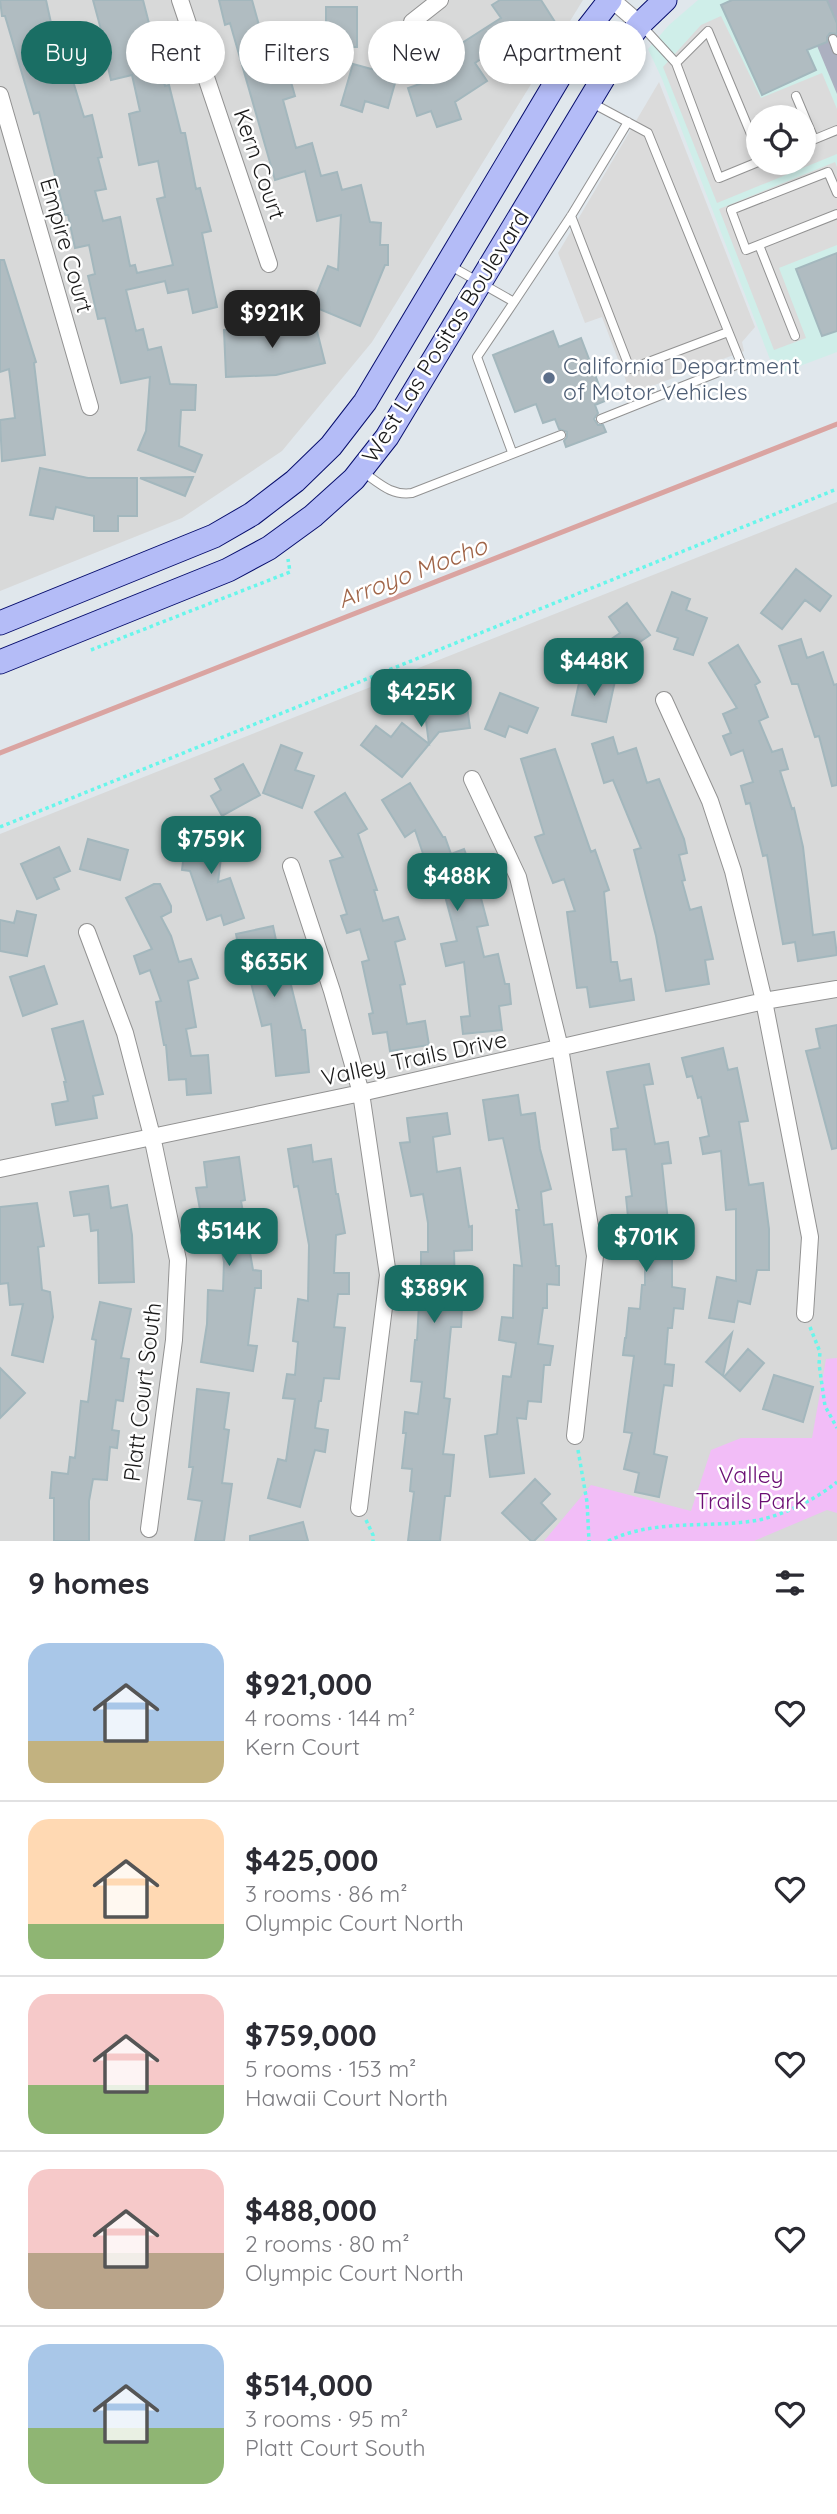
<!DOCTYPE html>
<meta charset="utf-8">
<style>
body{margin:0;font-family:Quicksand,sans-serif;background:#f2f2f3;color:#2b2b33;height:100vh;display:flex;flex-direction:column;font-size:26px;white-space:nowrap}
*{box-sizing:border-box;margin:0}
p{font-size:23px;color:#7c7c81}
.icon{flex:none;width:38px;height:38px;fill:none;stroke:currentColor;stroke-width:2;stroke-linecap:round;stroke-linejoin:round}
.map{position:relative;height:1541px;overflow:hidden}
.side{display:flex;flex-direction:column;background:#fff;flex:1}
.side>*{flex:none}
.hud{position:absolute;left:21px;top:21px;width:796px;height:63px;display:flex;gap:14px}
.tools{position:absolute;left:746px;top:105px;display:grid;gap:14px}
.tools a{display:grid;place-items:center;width:70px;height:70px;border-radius:50%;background:#fff;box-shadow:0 4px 10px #0003;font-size:35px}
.price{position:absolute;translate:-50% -60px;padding:0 16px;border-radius:14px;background:#1a6e64;color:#fff;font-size:23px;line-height:46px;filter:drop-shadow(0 2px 4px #0008)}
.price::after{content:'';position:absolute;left:50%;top:42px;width:21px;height:16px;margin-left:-10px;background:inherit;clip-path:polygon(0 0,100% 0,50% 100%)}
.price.active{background:#222;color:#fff}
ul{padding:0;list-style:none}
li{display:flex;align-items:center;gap:21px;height:175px;padding:0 28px}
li+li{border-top:2px solid #e1e1e2}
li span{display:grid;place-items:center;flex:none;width:196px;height:140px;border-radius:21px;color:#555}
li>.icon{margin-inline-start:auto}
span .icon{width:84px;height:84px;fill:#fffc;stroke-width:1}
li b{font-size:30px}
h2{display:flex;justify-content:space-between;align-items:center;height:84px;padding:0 28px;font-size:30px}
.chip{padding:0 24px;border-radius:32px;background:#fff;box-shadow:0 4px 10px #0003;font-size:24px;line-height:63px}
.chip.active{background:#1a6e64;color:#fff}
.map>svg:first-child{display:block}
</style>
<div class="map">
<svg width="837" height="1541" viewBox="0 0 837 1541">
<rect width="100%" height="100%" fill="#e0e7ec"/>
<path fill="#d8d9d9" d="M 0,0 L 583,0 L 372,342 L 282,451 L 182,518 L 0,591 Z
M 837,502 L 837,1541 L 0,1541 L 0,834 Z"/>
<path fill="#cfeee9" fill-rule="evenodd" d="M 698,0 L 837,0 L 837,352 L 776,375 L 662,79 L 648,49 L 669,25 ZM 758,117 L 803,117 L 803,163 L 758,163 Z"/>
<path fill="#acb0c0" d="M 798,0 L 837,0 L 837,94 Z"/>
<path fill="#f2bdf7" d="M 837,1358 L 837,1513 L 827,1510 L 754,1541 L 544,1541 L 591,1485 L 691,1511 L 711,1450 L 741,1438 L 812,1438 L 826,1359 Z"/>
<path fill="#dbdbdb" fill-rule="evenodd" d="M 721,16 L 761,98 L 822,73 L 837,109 L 837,154 L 717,203 L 663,67 L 701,25 ZM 758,117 L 803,117 L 803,163 L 758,163 Z
M 659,82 L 755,327 L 742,342 L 744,351 L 631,394 L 602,317 L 585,323 L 558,253 Z
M 835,162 L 837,167 L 837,245 L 779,268 L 806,338 L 774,350 L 719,209 Z"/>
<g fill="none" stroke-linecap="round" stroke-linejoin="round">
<path stroke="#daa4a1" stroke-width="5" d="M 0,753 L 837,424"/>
</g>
<path fill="#b0bcc1" stroke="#a3b7bd" stroke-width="2" d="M 0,0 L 46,0 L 53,32 L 61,30 L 68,54 L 65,55 L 84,117 L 92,115 L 102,157 L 98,158 L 106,189 L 95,191 L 103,221 L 120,217 L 130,266 L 135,265 L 137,273 L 173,265 L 157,199 L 165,197 L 158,161 L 139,165 L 129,114 L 140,111 L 132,75 L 111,80 L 101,38 L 103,37 L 93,0 L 143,0 L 165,86 L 169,85 L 181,133 L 185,133 L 196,189 L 200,188 L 211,231 L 202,233 L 217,307 L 193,313 L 188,289 L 168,293 L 165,281 L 126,290 L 136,331 L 143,329 L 148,350 L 161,347 L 170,384 L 196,385 L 195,410 L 181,410 L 179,446 L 202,455 L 195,472 L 138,450 L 146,431 L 150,377 L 121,383 L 105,318 L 98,319 L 88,276 L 95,274 L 89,245 L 75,248 L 68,215 L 65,215 L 39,112 L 34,114 L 5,16 L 2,16 Z
M 219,0 L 252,0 L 265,47 L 280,43 L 295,96 L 283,100 L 296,148 L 312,143 L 321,176 L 337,172 L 342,190 L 361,185 L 370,222 L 381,223 L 380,245 L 388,245 L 388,265 L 385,265 L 360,326 L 312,306 L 328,266 L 338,270 L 341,215 L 317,221 L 305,171 L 275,180 L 230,23 L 225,25 Z
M 500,0 L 541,0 L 555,22 L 517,45 L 513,37 L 475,63 L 487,81 L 455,102 L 461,119 L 437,127 L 431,111 L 417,116 L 408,88 L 451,73 L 440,57 L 501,18 L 492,5 Z
M 732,0 L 827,0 L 837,23 L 837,34 L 830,33 L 827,37 L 827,42 L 807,50 L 816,70 L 762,95 L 721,5 Z
M 326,7 L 357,7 L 357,47 L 313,47 L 313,26 L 326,26 Z
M 353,64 L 397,76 L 388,108 L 365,101 L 362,112 L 341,105 Z
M 837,253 L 837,331 L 822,336 L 796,269 Z
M 0,260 L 4,260 L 36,362 L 34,363 L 45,455 L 2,461 L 0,420 L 15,418 L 9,369 L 0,372 Z
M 314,319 L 325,363 L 276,375 L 226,377 L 224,330 L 282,327 Z
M 553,331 L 559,347 L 581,338 L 605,401 L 595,405 L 598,413 L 594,419 L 598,425 L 603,425 L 606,432 L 566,447 L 564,441 L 567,437 L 567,432 L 559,429 L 555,419 L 543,423 L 536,404 L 515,412 L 493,355 Z
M 40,468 L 88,478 L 137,478 L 137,516 L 118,516 L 118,531 L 94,531 L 94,516 L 56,507 L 53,519 L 30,515 Z
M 193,477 L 185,496 L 140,478 Z
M 796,569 L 831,596 L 820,611 L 805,600 L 782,629 L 761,613 Z
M 672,592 L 690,599 L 686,610 L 707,618 L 693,655 L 674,649 L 678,638 L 657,631 Z
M 627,603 L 650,635 L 631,648 L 638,658 L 622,670 L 604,644 L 620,633 L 609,617 Z
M 801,639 L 807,658 L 823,652 L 834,685 L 837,684 L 837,785 L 832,786 L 819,736 L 815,737 L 798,684 L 792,684 L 779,646 Z
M 738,645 L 760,682 L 755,685 L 768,717 L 759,721 L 772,752 L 782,749 L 788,769 L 780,771 L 792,809 L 794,808 L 803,847 L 813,935 L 834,932 L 837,955 L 798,961 L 795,942 L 783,944 L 767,855 L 763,856 L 750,803 L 746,804 L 741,786 L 753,782 L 743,750 L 731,755 L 723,736 L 731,733 L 723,714 L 737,708 L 709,663 Z
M 581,674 L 615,681 L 606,722 L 572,715 Z
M 464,685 L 470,728 L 439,732 L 402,777 L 361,745 L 376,726 L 391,737 L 402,723 L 429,744 L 422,690 Z
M 500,693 L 538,708 L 527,733 L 509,726 L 505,737 L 485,729 Z
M 613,737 L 618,754 L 636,748 L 647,783 L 659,779 L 684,839 L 687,853 L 679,855 L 685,880 L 682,881 L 690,910 L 701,907 L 713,959 L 705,960 L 709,984 L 666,991 L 656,936 L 634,850 L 641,848 L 613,780 L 604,783 L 592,744 Z
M 281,745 L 302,753 L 295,770 L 314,776 L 302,808 L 263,793 Z
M 555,749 L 591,852 L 595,850 L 609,890 L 604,892 L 611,962 L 617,962 L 620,981 L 631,979 L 634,1000 L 590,1007 L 587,987 L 577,988 L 567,912 L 575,911 L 564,879 L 553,883 L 541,853 L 535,837 L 544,834 L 521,759 Z
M 243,764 L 260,795 L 222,816 L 211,796 L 221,790 L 215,779 Z
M 410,783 L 443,837 L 445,837 L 451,854 L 464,849 L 477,883 L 488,925 L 477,927 L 484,957 L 498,954 L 505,984 L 509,984 L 511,1004 L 499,1006 L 502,1030 L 463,1034 L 461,1017 L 470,1016 L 464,962 L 446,966 L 441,944 L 457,941 L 441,881 L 433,883 L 415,830 L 405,837 L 382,800 Z
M 345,793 L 367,829 L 358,834 L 377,890 L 374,890 L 383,921 L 398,917 L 405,939 L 395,942 L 405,984 L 400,985 L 407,1024 L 425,1021 L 429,1045 L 390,1051 L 387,1032 L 373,1034 L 369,1014 L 373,1013 L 362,962 L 369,960 L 360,929 L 347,933 L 341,916 L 347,914 L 330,861 L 343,857 L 315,812 Z
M 187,829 L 224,834 L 218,882 L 230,878 L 244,918 L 224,925 L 221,915 L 207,920 L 190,871 L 182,870 Z
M 88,839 L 128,850 L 120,880 L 80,869 Z
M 59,847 L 70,871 L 54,878 L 59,889 L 37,899 L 21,864 Z
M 154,884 L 160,884 L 171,906 L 171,912 L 161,917 L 171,936 L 179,962 L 191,959 L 198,978 L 188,981 L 196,1027 L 186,1029 L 191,1056 L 208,1055 L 211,1093 L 187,1095 L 186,1079 L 169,1080 L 166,1045 L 164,1045 L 156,1002 L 161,1001 L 150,970 L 140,974 L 134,956 L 152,949 L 126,898 Z
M 17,911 L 36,915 L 27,956 L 0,951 L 0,920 L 14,923 Z
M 273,926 L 284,978 L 289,977 L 302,1030 L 305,1030 L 309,1072 L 276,1076 L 271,1024 L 262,1026 L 249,975 L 244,976 L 236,934 Z
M 44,966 L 57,1004 L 23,1016 L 10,977 Z
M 83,1021 L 103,1094 L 93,1096 L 97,1118 L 56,1125 L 52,1104 L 68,1101 L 64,1082 L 66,1082 L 52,1029 Z
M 837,1025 L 837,1148 L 832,1149 L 806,1051 L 820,1048 L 816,1029 Z
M 723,1048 L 728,1070 L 737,1068 L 748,1121 L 739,1122 L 749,1185 L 763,1183 L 769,1229 L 769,1270 L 757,1270 L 750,1304 L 738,1301 L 734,1322 L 709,1318 L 717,1277 L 736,1281 L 736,1209 L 726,1210 L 721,1151 L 703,1154 L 700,1138 L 709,1136 L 701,1097 L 698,1098 L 692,1076 L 687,1077 L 682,1058 Z
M 649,1064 L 653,1084 L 644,1085 L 655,1144 L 668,1142 L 671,1163 L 662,1164 L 669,1231 L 672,1231 L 672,1287 L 685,1289 L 683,1309 L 674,1308 L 672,1328 L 668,1328 L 665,1364 L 674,1365 L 672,1386 L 664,1385 L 654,1454 L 667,1457 L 659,1497 L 635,1492 L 639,1473 L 624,1469 L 632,1433 L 624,1432 L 634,1356 L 623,1355 L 625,1338 L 626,1338 L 629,1308 L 640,1309 L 642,1285 L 645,1285 L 645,1253 L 631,1253 L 631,1216 L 628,1217 L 626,1197 L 632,1196 L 626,1149 L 613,1150 L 611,1129 L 618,1128 L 607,1072 Z
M 518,1095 L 521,1115 L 535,1113 L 540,1149 L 551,1189 L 541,1192 L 544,1225 L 552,1224 L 556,1266 L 559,1266 L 559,1285 L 547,1284 L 547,1308 L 543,1308 L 538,1344 L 553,1346 L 550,1365 L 544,1365 L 541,1402 L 528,1401 L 526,1419 L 517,1418 L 524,1473 L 490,1477 L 485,1436 L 497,1434 L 503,1376 L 511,1377 L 516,1343 L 499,1340 L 502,1317 L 513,1318 L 514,1265 L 522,1266 L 516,1210 L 519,1210 L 503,1138 L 489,1140 L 483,1100 Z
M 447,1113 L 450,1134 L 433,1137 L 437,1172 L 460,1168 L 469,1227 L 472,1226 L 472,1250 L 454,1251 L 455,1289 L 463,1289 L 461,1327 L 451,1327 L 444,1398 L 450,1399 L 443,1454 L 454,1455 L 450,1496 L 445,1496 L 440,1541 L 408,1541 L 414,1492 L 410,1491 L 412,1469 L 402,1468 L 406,1433 L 403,1433 L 405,1412 L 418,1414 L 422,1382 L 411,1381 L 415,1340 L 417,1340 L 419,1304 L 435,1305 L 437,1270 L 421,1271 L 421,1252 L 428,1252 L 428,1223 L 423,1194 L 411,1196 L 400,1143 L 410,1142 L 407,1118 Z
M 311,1145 L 313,1162 L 331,1159 L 336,1194 L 338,1194 L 345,1233 L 336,1235 L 334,1273 L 349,1273 L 349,1294 L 338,1294 L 334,1327 L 345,1328 L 339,1379 L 324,1378 L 321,1401 L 319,1401 L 315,1428 L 328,1430 L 325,1452 L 315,1450 L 300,1507 L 268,1498 L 278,1459 L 286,1461 L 295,1399 L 283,1398 L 287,1374 L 295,1375 L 298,1342 L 293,1341 L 298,1299 L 308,1301 L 309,1245 L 298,1186 L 294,1187 L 288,1149 Z
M 239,1157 L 245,1200 L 241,1201 L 253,1270 L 261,1271 L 261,1288 L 255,1288 L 248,1345 L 257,1346 L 253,1371 L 201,1362 L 207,1324 L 208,1290 L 223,1291 L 224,1262 L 220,1240 L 206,1242 L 196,1188 L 207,1187 L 204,1162 Z
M 108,1186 L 111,1208 L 127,1205 L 132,1235 L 134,1282 L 99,1283 L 98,1230 L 91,1231 L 89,1214 L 74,1216 L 70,1192 Z
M 37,1203 L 44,1246 L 38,1247 L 42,1290 L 50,1292 L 53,1317 L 43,1362 L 12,1355 L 23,1304 L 10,1305 L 8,1283 L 0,1284 L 0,1207 Z
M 100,1302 L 131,1309 L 121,1358 L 129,1359 L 123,1401 L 116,1400 L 112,1430 L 119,1431 L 117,1448 L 110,1447 L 107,1480 L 93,1479 L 89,1501 L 89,1541 L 54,1541 L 54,1498 L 50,1498 L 52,1472 L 68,1474 L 70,1457 L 75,1458 L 81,1401 L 88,1402 L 96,1340 L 92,1339 Z
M 732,1333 L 723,1376 L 706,1362 Z
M 748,1349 L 764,1363 L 740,1391 L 724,1377 Z
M 0,1368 L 25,1393 L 0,1418 Z
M 774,1375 L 813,1387 L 803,1422 L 763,1409 Z
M 197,1389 L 229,1393 L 224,1429 L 229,1430 L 222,1483 L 232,1484 L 224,1541 L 195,1541 L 202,1501 L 188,1499 L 193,1467 L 189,1467 Z
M 535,1479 L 550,1494 L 541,1503 L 556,1519 L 534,1541 L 531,1541 L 502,1513 Z
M 303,1522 L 308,1541 L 250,1541 L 250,1536 Z"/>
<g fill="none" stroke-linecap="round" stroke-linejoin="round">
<defs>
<path id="lane" d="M 642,26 L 676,63 L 719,178 L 758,162
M 833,39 L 837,50
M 676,63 L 708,31 L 758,151
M 796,96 L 814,139
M 592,103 L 648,133 L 741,363 L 601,419
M 803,144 L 837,130
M 837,193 L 828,172 L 731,210 L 746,250 L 837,214
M 571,216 L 630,369 L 728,332
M 759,245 L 795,336
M 449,265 L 514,302 L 571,216 L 628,122
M 512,452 L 477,357 L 514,302
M 363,472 C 379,483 391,496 412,493 L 561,435"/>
<path id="street" d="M 180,0 L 269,264
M 612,0 L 640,24
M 412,22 L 440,0
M 0,95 L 90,407
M 664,700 L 710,801 L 733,871 L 764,1001 L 810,1237 L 805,1314
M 472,779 L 518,877 L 560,1048 L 595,1256 L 575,1436
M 291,866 L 332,991 L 361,1093 L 388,1275 L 359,1508
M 87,932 L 125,1033 L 152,1136 L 178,1260 L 174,1340 L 149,1529
M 0,1169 L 361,1093 L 764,1001 L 837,989"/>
<path id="secondary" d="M 0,623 L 214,536 L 252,514 L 295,481 L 331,446 L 365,402 L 589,27 L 610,0
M 0,662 L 228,570 L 269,548 L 313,516 L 354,479 L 387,437 L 622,47 L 640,24 L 665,0"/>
</defs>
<use href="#lane" stroke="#929292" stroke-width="10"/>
<use href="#street" stroke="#929292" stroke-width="18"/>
<use href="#secondary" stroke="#070e6d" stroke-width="25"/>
<path stroke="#68f6eb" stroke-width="3.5" stroke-dasharray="3.5 3.5" stroke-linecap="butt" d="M 91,650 L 290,572 L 288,559
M 0,827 L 837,489
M 810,1327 L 820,1352 L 819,1364 L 825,1406 L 837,1428
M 578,1450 L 587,1502 L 589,1541
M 366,1520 L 373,1535 L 373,1541
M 608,1541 C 656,1518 708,1529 759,1520 C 786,1514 816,1499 837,1482"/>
<use href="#lane" stroke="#fff" stroke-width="8"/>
<use href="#street" stroke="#fff" stroke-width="16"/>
<use href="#secondary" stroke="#b4bcf7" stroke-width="23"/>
</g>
<circle fill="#5c6f8a" stroke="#fff" stroke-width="2.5" cx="549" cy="378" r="7"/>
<g text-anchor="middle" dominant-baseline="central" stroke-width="5" stroke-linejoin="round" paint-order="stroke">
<g font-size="23" fill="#1b1b1b" stroke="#fff">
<text transform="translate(260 164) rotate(71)">Kern Court</text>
<text transform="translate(67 245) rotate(74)">Empire Court</text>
<text transform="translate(445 336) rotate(-58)">West Las Positas Boulevard</text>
<text transform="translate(414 1058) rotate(-12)">Valley Trails Drive</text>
<text transform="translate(142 1392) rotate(-83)">Platt Court South</text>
</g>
<g font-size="23" fill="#4e5e75" stroke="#fff" text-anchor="start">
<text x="563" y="365">California Department<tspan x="563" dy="26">of Motor Vehicles</tspan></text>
</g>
<g font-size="23" fill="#6b0e74" stroke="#fff">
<text x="751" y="1474">Valley<tspan x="751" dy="26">Trails Park</tspan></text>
</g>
<g font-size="24" font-style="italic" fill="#a06548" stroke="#fff">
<text transform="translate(412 572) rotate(-21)">Arroyo Mocho</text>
</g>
</g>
</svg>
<div class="tools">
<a><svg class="icon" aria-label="locate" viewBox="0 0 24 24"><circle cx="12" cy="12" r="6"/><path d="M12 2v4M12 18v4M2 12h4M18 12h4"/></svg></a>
</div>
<b class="price active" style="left:272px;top:350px">$921K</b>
<b class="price" style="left:594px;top:698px">$448K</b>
<b class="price" style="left:421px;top:729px">$425K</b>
<b class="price" style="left:211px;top:876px">$759K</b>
<b class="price" style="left:457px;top:913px">$488K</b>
<b class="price" style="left:274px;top:999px">$635K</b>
<b class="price" style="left:229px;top:1268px">$514K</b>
<b class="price" style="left:646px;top:1274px">$701K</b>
<b class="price" style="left:434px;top:1325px">$389K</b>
<div class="hud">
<a class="chip active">Buy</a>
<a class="chip">Rent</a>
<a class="chip">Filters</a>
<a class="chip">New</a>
<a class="chip">Apartment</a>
</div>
</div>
<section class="side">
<h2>9 homes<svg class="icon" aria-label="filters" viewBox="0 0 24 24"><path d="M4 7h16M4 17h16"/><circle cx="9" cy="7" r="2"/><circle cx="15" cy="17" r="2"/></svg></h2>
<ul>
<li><span style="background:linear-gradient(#a9c7e8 70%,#c2b280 0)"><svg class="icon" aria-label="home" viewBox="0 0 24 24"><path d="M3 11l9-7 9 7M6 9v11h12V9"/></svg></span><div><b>$921,000</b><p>4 rooms · 144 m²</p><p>Kern Court</p></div><svg class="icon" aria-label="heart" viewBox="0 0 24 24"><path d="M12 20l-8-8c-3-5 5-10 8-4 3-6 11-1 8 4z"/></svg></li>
<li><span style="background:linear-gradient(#ffd9b3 75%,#8fb573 0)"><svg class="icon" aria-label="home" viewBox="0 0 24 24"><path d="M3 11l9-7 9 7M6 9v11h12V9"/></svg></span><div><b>$425,000</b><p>3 rooms · 86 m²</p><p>Olympic Court North</p></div><svg class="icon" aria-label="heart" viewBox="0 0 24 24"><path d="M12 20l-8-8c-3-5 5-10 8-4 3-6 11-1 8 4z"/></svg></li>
<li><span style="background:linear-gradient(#f6c9c9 65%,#8fb573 0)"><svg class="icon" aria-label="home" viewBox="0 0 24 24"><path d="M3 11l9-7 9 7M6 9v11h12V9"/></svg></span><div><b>$759,000</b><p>5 rooms · 153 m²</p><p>Hawaii Court North</p></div><svg class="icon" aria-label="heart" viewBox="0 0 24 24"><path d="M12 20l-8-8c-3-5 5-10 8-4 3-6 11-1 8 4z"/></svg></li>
<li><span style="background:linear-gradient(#f6c9c9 60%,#b9a48a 0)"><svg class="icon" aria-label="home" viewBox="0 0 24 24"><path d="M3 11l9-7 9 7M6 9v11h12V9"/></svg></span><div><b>$488,000</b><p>2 rooms · 80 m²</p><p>Olympic Court North</p></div><svg class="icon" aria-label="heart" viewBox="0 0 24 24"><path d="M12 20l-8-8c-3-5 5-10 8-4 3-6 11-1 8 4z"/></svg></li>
<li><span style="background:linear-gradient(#a9c7e8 60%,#8fb573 0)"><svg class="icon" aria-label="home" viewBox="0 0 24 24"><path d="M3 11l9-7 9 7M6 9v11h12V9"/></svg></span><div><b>$514,000</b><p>3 rooms · 95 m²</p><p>Platt Court South</p></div><svg class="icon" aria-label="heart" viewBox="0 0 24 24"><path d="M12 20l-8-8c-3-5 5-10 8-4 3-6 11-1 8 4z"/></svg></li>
</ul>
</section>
